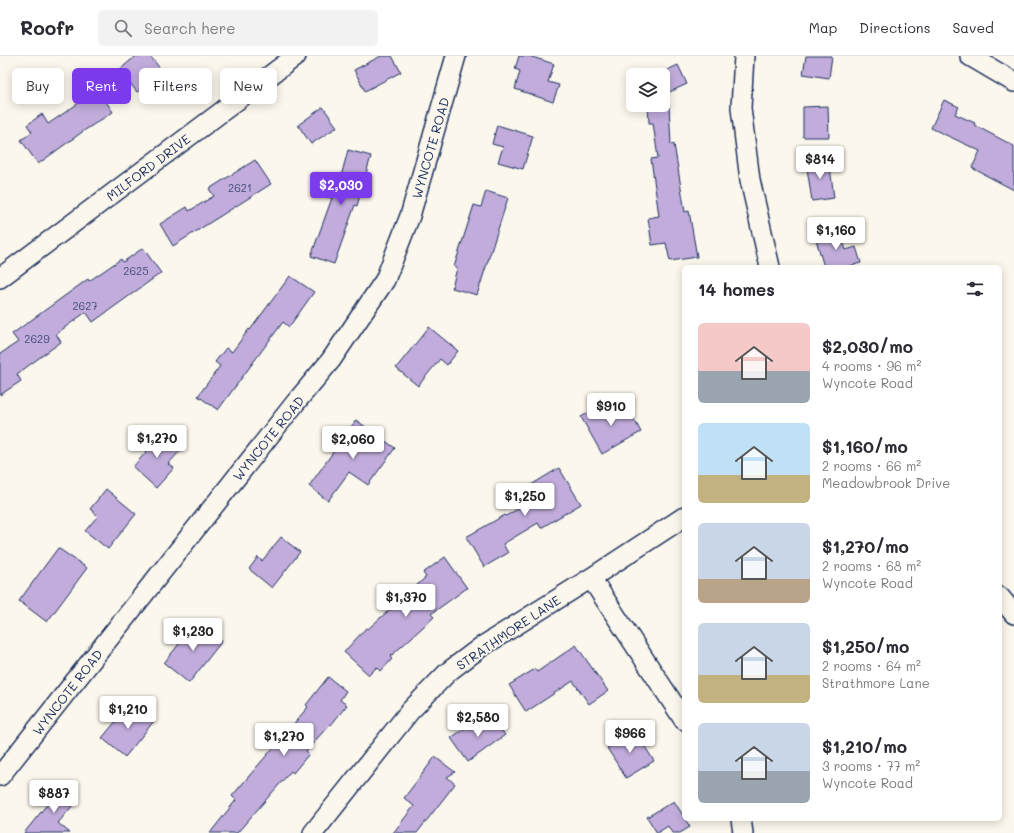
<!DOCTYPE html>
<meta charset="utf-8">
<style>
body{margin:0;font-family:Mali,sans-serif;background:#f2f2f3;color:#2b2b33;height:100vh;display:flex;flex-direction:column;font-size:15px;white-space:nowrap}
*{box-sizing:border-box;margin:0}
p{font-size:13px;color:#7c7c81}
.icon{flex:none;width:22px;height:22px;fill:none;stroke:currentColor;stroke-width:2;stroke-linecap:round;stroke-linejoin:round}
.map{position:relative;flex:1;overflow:hidden}
.details{position:absolute;left:682px;top:209px;width:320px;height:556px;display:flex;flex-direction:column;background:#fff;border-radius:6px;box-shadow:0 2px 10px #0003}
.details>*{flex:none}
.hud{position:absolute;left:12px;top:12px;width:380px;height:36px;display:flex;gap:8px}
.buttons{position:absolute;left:626px;top:12px;display:grid;gap:8px}
.buttons a{display:grid;place-items:center;width:44px;height:44px;border-radius:6px;background:#fff;box-shadow:0 2px 10px #0003;font-size:20px}
.price{position:absolute;translate:-50% -34px;padding:0 9px;border-radius:4px;background:#fff;color:#222;font-size:13px;line-height:26px;filter:drop-shadow(0 1px 2px #0008)}
.price::after{content:'';position:absolute;left:50%;top:24px;width:12px;height:9px;margin-left:-6px;background:inherit;clip-path:polygon(0 0,100% 0,50% 100%)}
.price.on{background:#7c3aed;color:#fff}
ul{padding:0;list-style:none}
li{display:flex;align-items:center;gap:12px;height:100px;padding:0 16px}
li span{display:grid;place-items:center;flex:none;width:112px;height:80px;border-radius:6px;color:#555}
li>.icon{margin-inline-start:auto}
span .icon{width:48px;height:48px;fill:#fffc;stroke-width:1}
li b{font-size:17px}
h2{display:flex;justify-content:space-between;align-items:center;height:48px;padding:0 16px;font-size:17px}
.tag{padding:0 14px;border-radius:6px;background:#fff;box-shadow:0 2px 10px #0003;font-size:14px;line-height:36px}
.tag.on{background:#7c3aed;color:#fff}
header{display:flex;align-items:center;gap:24px;box-sizing:border-box;height:56px;padding:0 20px;background:#fff;border-bottom:1px solid #e1e1e2}
header strong{font-size:19px}
nav{display:flex;gap:22px;margin-inline-start:auto;font-size:14px}
.search{width:280px;height:36px;background:#f2f2f3;display:flex;align-items:center;gap:10px;box-sizing:border-box;padding:0 14px;border-radius:6px;color:#7c7c81;font-size:15px}
.map>svg:first-child{display:block}
</style>
<header>
<strong>Roofr</strong>
<div class="search"><svg class="icon" aria-label="search" viewBox="0 0 24 24"><circle cx="10" cy="10" r="6"/><path d="M15 15l6 6"/></svg>Search here</div>
<nav><a>Map</a><a>Directions</a><a>Saved</a></nav>
</header>
<div class="map">
<svg width="1014" height="777" viewBox="0 0 1014 777">
<rect width="100%" height="100%" fill="#fbf7ec"/>
<filter id="ink" filterUnits="userSpaceOnUse"><feTurbulence type="fractalNoise" baseFrequency=".025" numOctaves="2"/><feDisplacementMap in="SourceGraphic" scale="8" xChannelSelector="R" yChannelSelector="G"/><feConvolveMatrix kernelMatrix="1 2 1 2 8 2 1 2 1" color-interpolation-filters="sRGB"/></filter>
<g filter="url(#ink)">
<path fill="#c1acdb" stroke="#1b2f5e" d="M 136,0 L 150,0 L 163,16 L 137,36 L 119,14 Z
M 381,0 L 392,0 L 401,16 L 365,35 L 354,14 Z
M 519,0 L 529,0 L 554,8 L 548,26 L 559,29 L 553,46 L 515,33 L 520,15 L 515,13 Z
M 806,0 L 832,0 L 829,22 L 803,18 Z
M 678,9 L 687,28 L 663,39 L 663,16 Z
M 98,34 L 113,56 L 85,74 L 38,108 L 21,84 L 32,76 L 27,69 L 42,58 L 48,68 Z
M 944,44 L 959,51 L 955,58 L 975,67 L 974,69 L 1014,90 L 1014,134 L 972,112 L 980,95 L 931,72 Z
M 648,49 L 669,49 L 671,89 L 674,88 L 685,156 L 689,155 L 697,201 L 670,205 L 666,187 L 652,189 L 648,162 L 659,160 L 651,103 L 658,102 L 653,67 L 649,67 Z
M 828,50 L 829,81 L 803,81 L 803,51 Z
M 323,51 L 337,71 L 311,88 L 298,69 Z
M 497,69 L 533,80 L 523,113 L 498,106 L 503,91 L 492,88 Z
M 348,94 L 371,100 L 357,150 L 355,149 L 334,208 L 311,200 L 332,142 L 326,141 L 331,126 L 339,128 Z
M 829,103 L 834,142 L 812,145 L 806,106 Z
M 255,104 L 271,128 L 173,190 L 160,168 L 187,151 L 189,155 L 214,140 L 209,133 Z
M 486,135 L 508,142 L 477,239 L 452,232 L 457,212 L 454,211 L 474,149 L 481,151 Z
M 839,173 L 846,194 L 856,191 L 861,207 L 846,211 L 824,211 L 815,180 Z
M 143,192 L 161,217 L 93,266 L 86,256 L 56,278 L 61,286 L 17,318 L 21,325 L 0,339 L 0,298 L 18,286 L 12,278 L 88,223 L 89,225 L 121,203 L 123,206 Z
M 290,220 L 314,236 L 289,271 L 283,266 L 218,354 L 198,340 L 220,310 L 215,306 L 226,292 L 232,296 L 249,273 L 250,274 Z
M 429,271 L 458,295 L 447,309 L 440,303 L 418,330 L 396,312 Z
M 602,349 L 608,359 L 626,349 L 641,376 L 602,398 L 581,361 Z
M 356,364 L 395,392 L 368,429 L 349,416 L 328,445 L 309,430 Z
M 157,372 L 181,394 L 168,408 L 174,412 L 156,432 L 133,411 L 153,388 L 147,383 Z
M 559,412 L 581,448 L 541,472 L 538,467 L 503,488 L 508,497 L 484,511 L 466,481 L 505,459 L 506,460 L 534,443 L 526,432 Z
M 106,433 L 136,458 L 108,493 L 85,475 L 98,460 L 90,453 Z
M 281,481 L 300,496 L 272,532 L 249,513 L 258,501 L 262,505 Z
M 58,492 L 87,512 L 47,566 L 19,545 Z
M 445,501 L 467,532 L 431,558 L 434,561 L 390,601 L 392,603 L 381,615 L 377,611 L 369,619 L 344,596 L 366,572 L 368,573 L 426,521 L 423,517 Z
M 197,565 L 222,585 L 189,627 L 164,607 Z
M 576,589 L 608,635 L 589,648 L 573,625 L 526,656 L 509,629 L 535,613 L 537,616 Z
M 328,621 L 346,635 L 340,644 L 347,649 L 331,669 L 330,668 L 306,695 L 309,698 L 293,717 L 291,715 L 237,777 L 210,777 L 236,744 L 232,740 L 308,651 L 306,649 Z
M 131,647 L 154,665 L 125,701 L 102,682 Z
M 490,659 L 505,679 L 468,706 L 451,682 L 468,670 L 471,673 Z
M 635,675 L 654,705 L 626,722 L 607,692 Z
M 435,701 L 455,716 L 447,721 L 455,728 L 417,777 L 393,777 L 414,750 L 404,742 Z
M 62,730 L 78,743 L 58,767 L 70,777 L 24,777 Z
M 674,745 L 684,761 L 684,763 L 685,763 L 690,771 L 680,777 L 672,777 L 668,770 L 657,777 L 647,761 Z"/>
<g fill="none" stroke-linecap="round" stroke-linejoin="round">
<defs>
<path id="street" d="M 744,0 L 741,52 L 750,124 L 770,211
M 970,0 L 1014,26
M 0,222 L 296,0
M 591,522 L 684,664
M 1000,541 L 1014,558
M 0,720 L 296,346 L 331,304 L 385,224 L 410,160 L 456,0
M 741,763 L 743,777
M 313,777 L 410,655 L 448,616 L 481,591 L 591,522 L 684,461"/>
</defs>
<use href="#street" stroke="#1b2f5e" stroke-width="22"/>
<use href="#street" stroke="#fbf7ec" stroke-width="19"/>
</g>
</g>
<g text-anchor="middle" dominant-baseline="central" stroke-width="3.5" stroke-linejoin="round" paint-order="stroke">
<g font-size="11" fill="#444e7d">
<text x="240" y="131">2621</text>
<text x="136" y="214">2625</text>
<text x="85" y="249">2627</text>
<text x="37" y="282">2629</text>
</g>
<g font-size="13" fill="#1b2f5e" stroke="#fbf7ec">
<text transform="translate(430 92) rotate(-74)">WYNCOTE ROAD</text>
<text transform="translate(148 111) rotate(-37)">MILFORD DRIVE</text>
<text transform="translate(268 382) rotate(-51)">WYNCOTE ROAD</text>
<text transform="translate(508 576) rotate(-34)">STRATHMORE LANE</text>
<text transform="translate(67 636) rotate(-52)">WYNCOTE ROAD</text>
</g>
</g>
</svg>
<div class="buttons">
<a><svg class="icon" aria-label="layers" viewBox="0 0 24 24"><path d="M12 4l9 5-9 5-9-5zM3 14l9 5 9-5"/></svg></a>
</div>
<b class="price" style="left:820px;top:124px">$814</b>
<b class="price on" style="left:341px;top:150px">$2,030</b>
<b class="price" style="left:836px;top:195px">$1,160</b>
<b class="price" style="left:611px;top:371px">$910</b>
<b class="price" style="left:157px;top:403px">$1,270</b>
<b class="price" style="left:353px;top:404px">$2,060</b>
<b class="price" style="left:525px;top:461px">$1,250</b>
<b class="price" style="left:406px;top:562px">$1,370</b>
<b class="price" style="left:193px;top:596px">$1,230</b>
<b class="price" style="left:128px;top:674px">$1,210</b>
<b class="price" style="left:478px;top:682px">$2,580</b>
<b class="price" style="left:630px;top:698px">$966</b>
<b class="price" style="left:284px;top:701px">$1,270</b>
<b class="price" style="left:54px;top:758px">$887</b>
<div class="hud">
<a class="tag">Buy</a>
<a class="tag on">Rent</a>
<a class="tag">Filters</a>
<a class="tag">New</a>
</div>
<section class="details">
<h2>14 homes<svg class="icon" aria-label="filters" viewBox="0 0 24 24"><path d="M4 7h16M4 17h16"/><circle cx="9" cy="7" r="2"/><circle cx="15" cy="17" r="2"/></svg></h2>
<ul>
<li><span style="background:linear-gradient(#f6c9c9 60%,#9aa5b1 0)"><svg class="icon" aria-label="home" viewBox="0 0 24 24"><path d="M3 11l9-7 9 7M6 9v11h12V9"/></svg></span><div><b>$2,030/mo</b><p>4 rooms · 96 m²</p><p>Wyncote Road</p></div></li>
<li><span style="background:linear-gradient(#bfe0f5 65%,#c2b280 0)"><svg class="icon" aria-label="home" viewBox="0 0 24 24"><path d="M3 11l9-7 9 7M6 9v11h12V9"/></svg></span><div><b>$1,160/mo</b><p>2 rooms · 66 m²</p><p>Meadowbrook Drive</p></div></li>
<li><span style="background:linear-gradient(#c9d6e8 70%,#b9a48a 0)"><svg class="icon" aria-label="home" viewBox="0 0 24 24"><path d="M3 11l9-7 9 7M6 9v11h12V9"/></svg></span><div><b>$1,270/mo</b><p>2 rooms · 68 m²</p><p>Wyncote Road</p></div></li>
<li><span style="background:linear-gradient(#c9d6e8 65%,#c2b280 0)"><svg class="icon" aria-label="home" viewBox="0 0 24 24"><path d="M3 11l9-7 9 7M6 9v11h12V9"/></svg></span><div><b>$1,250/mo</b><p>2 rooms · 64 m²</p><p>Strathmore Lane</p></div></li>
<li><span style="background:linear-gradient(#c9d6e8 60%,#9aa5b1 0)"><svg class="icon" aria-label="home" viewBox="0 0 24 24"><path d="M3 11l9-7 9 7M6 9v11h12V9"/></svg></span><div><b>$1,210/mo</b><p>3 rooms · 77 m²</p><p>Wyncote Road</p></div></li>
</ul>
</section>
</div>
